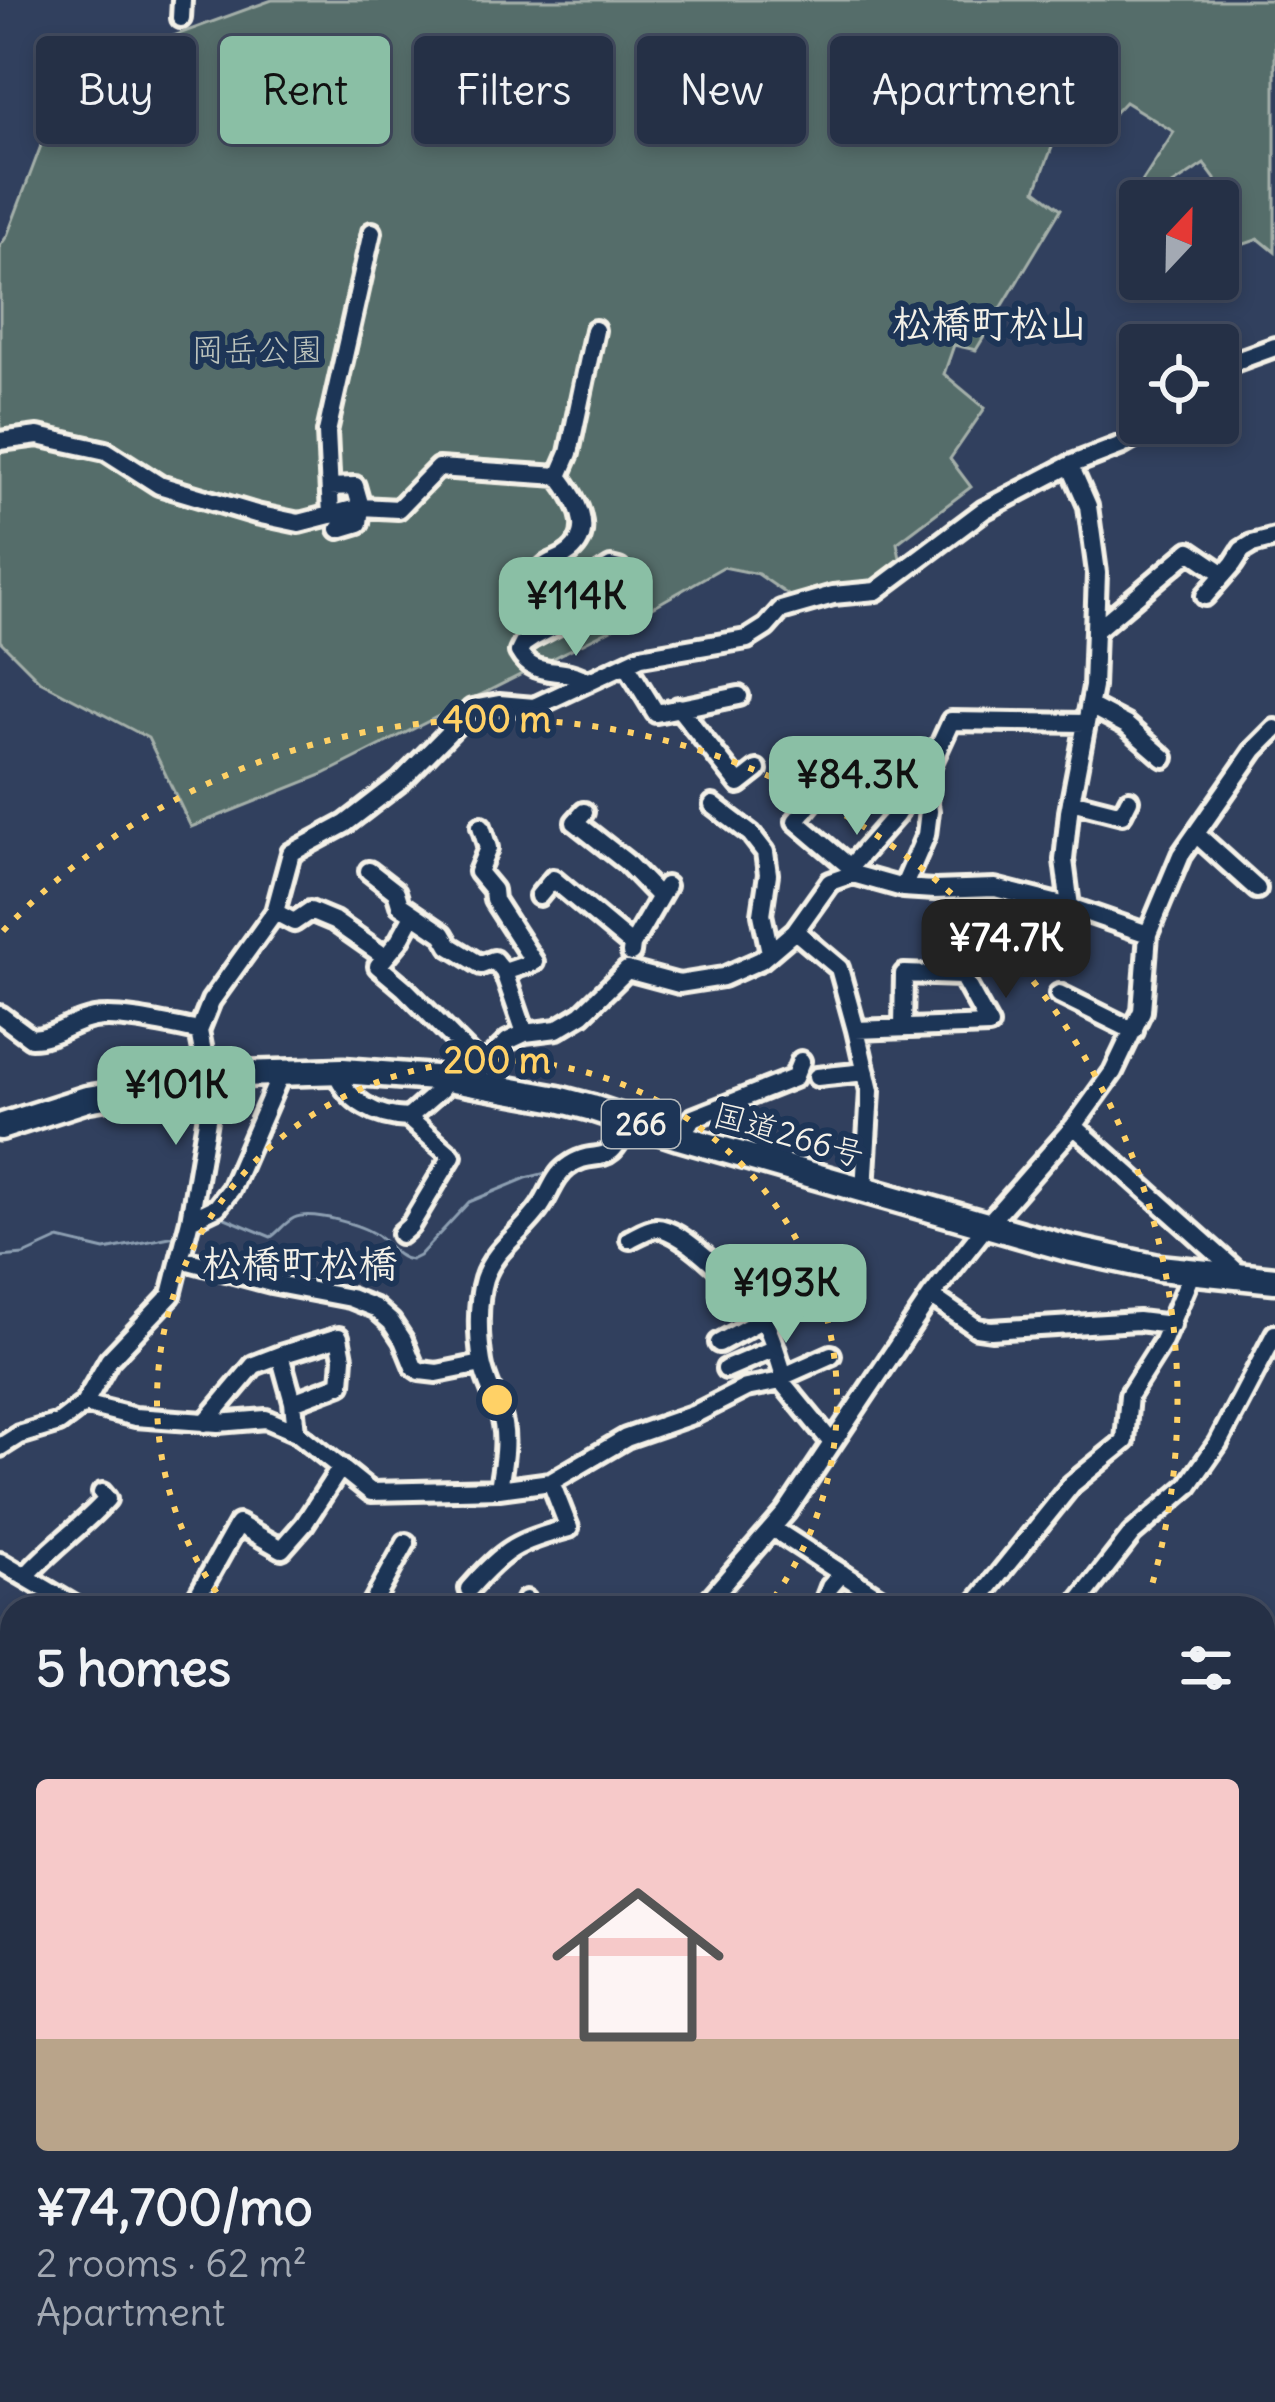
<!DOCTYPE html>
<meta charset="utf-8">
<style>
body{margin:0;font-family:Delius,"Klee One",sans-serif;background:#2d384d;color:#f1f3f6;height:100vh;display:flex;flex-direction:column;font-size:45px;white-space:nowrap}
*{box-sizing:border-box;margin:0}
p{font-size:39px;color:#a3a9b3}
.icon{flex:none;width:66px;height:66px;fill:none;stroke:currentColor;stroke-width:2;stroke-linecap:round;stroke-linejoin:round}
.map{position:relative;flex:1;overflow:hidden}
.panel{position:absolute;left:0px;top:1596px;width:1275px;height:807px;display:flex;flex-direction:column;background:#253046;border-radius:36px 36px 0 0;box-shadow:0 6px 18px #0003,0 0 0 3px #424b5f}
.panel>*{flex:none}
.hud{position:absolute;left:36px;top:36px;width:1203px;height:108px;display:flex;gap:24px}
.needle{width:78px;rotate:22deg}
.tools{position:absolute;left:1119px;top:180px;display:grid;gap:24px}
.tools a{display:grid;place-items:center;width:120px;height:120px;border-radius:12px;background:#253046;box-shadow:0 6px 18px #0003,0 0 0 3px #424b5f;font-size:60px}
.price{position:absolute;translate:-50% -102px;padding:0 27px;border-radius:24px;background:#8abfa5;color:#111;font-size:39px;line-height:78px;filter:drop-shadow(0 3px 6px #0008)}
.price::after{content:'';position:absolute;left:50%;top:72px;width:36px;height:27px;margin-left:-18px;background:inherit;clip-path:polygon(0 0,100% 0,50% 100%)}
.price.on{background:#222;color:#fff}
ul{padding:0;list-style:none}
li{display:grid;align-content:center;gap:24px;height:636px;padding:0 36px}
li+li{border-top:3px solid #424b5f}
li span{display:grid;place-items:center;height:372px;border-radius:12px;color:#555}
li>.icon{margin-inline-start:auto}
span .icon{width:216px;height:216px;fill:#fffc;stroke-width:1}
li b{font-size:51px}
h2{display:flex;justify-content:space-between;align-items:center;height:144px;padding:0 36px;font-size:51px}
.tag{padding:0 42px;border-radius:12px;background:#253046;box-shadow:0 6px 18px #0003,0 0 0 3px #424b5f;font-size:42px;line-height:108px}
.tag.on{background:#8abfa5;color:#111}
.map>svg:first-child{display:block}
</style>
<div class="map">
<svg width="1275" height="2402" viewBox="0 0 1275 2402">
<rect width="100%" height="100%" fill="#31405e"/>
<filter id="ink" filterUnits="userSpaceOnUse"><feTurbulence type="fractalNoise" baseFrequency=".00833" numOctaves="2"/><feDisplacementMap in="SourceGraphic" scale="24" xChannelSelector="R" yChannelSelector="G"/><feConvolveMatrix kernelMatrix="1 2 1 2 8 2 1 2 1" color-interpolation-filters="sRGB"/></filter>
<g filter="url(#ink)">
<path fill="#556d6a" stroke="#a4afa9" stroke-width="3" d="M 272,0 L 1275,0 L 1275,252 L 1259,239 L 1236,247 L 1224,231 L 1215,179 L 1204,164 L 1168,188 L 1128,204 L 1174,132 L 1125,102 L 1104,124 L 1054,142 L 1036,190 L 1061,209 L 976,350 L 954,345 L 944,374 L 985,408 L 950,459 L 971,487 L 897,543 L 901,563 L 873,582 L 791,597 L 758,574 L 723,567 L 639,615 L 324,774 L 191,827 L 148,738 L 40,681 L 0,641 L 0,246 L 7,236 L 54,111 L 80,81 L 143,47 Z"/>
<g fill="none" stroke-linecap="round" stroke-linejoin="round">
<path stroke="#8d9fb2" stroke-width="3" d="M 218,1215 L 271,1237 C 280,1231 284,1223 294,1218 C 312,1210 365,1225 380,1238 C 391,1247 396,1258 411,1260 L 419,1256 L 469,1202 L 526,1178 L 550,1172
M 195,1230 L 207,1225 L 210,1219
M 0,1257 L 24,1255 L 59,1239 L 105,1250 L 180,1235
M 955,2391 L 971,2402
M 490,2402 L 500,2391"/>
<path stroke="#48698e" stroke-width="21" d="M 1263,2015 L 1275,1999
M 753,2402 L 761,2391"/>
<defs>
<path id="minor" d="M 181,18 L 182,0
M 1218,375 L 1228,364 L 1275,347
M 0,441 L 38,436 L 106,451 L 159,485 L 256,514 L 299,523 L 361,507 L 398,509 L 438,468 L 559,476 L 569,453 L 595,330
M 559,476 C 575,497 596,530 570,552 C 552,567 547,556 535,582 L 544,596 L 564,597 L 611,567 L 619,569 L 625,580 L 613,596 L 532,638 L 523,644 L 519,652 C 535,681 563,664 588,682
M 330,487 L 355,486 L 361,507 L 359,523 L 339,529
M 331,515 L 327,432 L 372,232
M 1205,596 L 1233,564 L 1242,550 L 1252,544 L 1275,538
M 1096,630 L 1190,551 L 1224,574
M 626,664 L 656,713 L 739,696
M 1090,706 L 1126,725 L 1164,758
M 678,707 L 739,784 L 757,770
M 814,799 L 796,821 L 850,867 L 853,874
M 1071,801 L 1122,814 L 1129,800
M 713,805 L 751,834 L 765,852 L 768,874 L 762,914 L 770,952
M 584,812 L 575,822 L 626,862 L 659,896
M 481,826 L 488,848 L 478,872 L 493,890 L 494,900 L 534,962 L 504,972 L 525,1033
M 1196,834 L 1257,889
M 850,867 L 896,815 L 908,795
M 369,871 L 396,892 L 400,905 L 443,934 L 450,946 L 481,965 L 494,960 L 504,972
M 903,888 L 926,835 L 929,811 L 924,780 L 951,721 L 1085,723
M 539,896 L 553,879 L 632,945
M 1070,907 L 1064,860 L 1069,812 L 1093,687 L 1097,573 L 1088,506 L 1070,465
M 275,912 L 294,922 L 310,911 L 334,921 L 384,956
M 413,915 L 399,941 L 378,966 L 404,988 L 481,1066
M 795,931 L 839,968 L 856,1030 L 870,1091 L 864,1190
M 631,953 L 632,945 L 666,886
M 1059,994 L 1134,1031
M 0,1015 L 31,1038 C 54,1038 71,1022 94,1018 C 120,1013 172,1026 199,1031
M 856,1030 L 989,1025 L 962,976 L 904,974 L 903,1027
M 336,1071 C 347,1102 377,1117 408,1118
M 817,1077 L 866,1072
M 466,1082 L 508,1041 L 525,1033 L 557,1029 L 582,1014 L 627,970 L 679,984 L 723,977 L 761,960 L 795,931 L 830,882 L 853,874 L 903,888 L 934,890 L 995,888 L 1070,907 L 1148,934
M 1074,1126 L 1242,1276
M 679,1137 L 693,1118 L 794,1078 L 801,1061
M 190,1220 L 217,1207 L 231,1189 L 282,1071
M 401,1234 L 410,1226 L 452,1156 L 408,1118 L 441,1089 L 447,1079
M 630,1239 C 638,1235 647,1229 656,1228 C 683,1227 751,1298 764,1321 C 773,1338 778,1358 784,1376
M 181,1259 L 271,1283 L 350,1298 L 375,1308 L 391,1322 L 403,1340 L 414,1367 L 420,1371 L 437,1373 L 482,1364
M 931,1296 L 977,1328 L 991,1330 L 1138,1321 L 1171,1325
M 719,1343 L 763,1319
M 280,1355 L 339,1337 L 343,1358 L 341,1384 L 293,1402
M 726,1369 L 775,1348
M 781,1381 L 784,1376 L 831,1355
M 84,1404 L 135,1417 L 218,1423 L 266,1419 L 296,1432 L 371,1492 L 499,1489 L 551,1482 L 626,1438 L 695,1414 L 746,1388 L 781,1381 L 832,1443
M 205,1423 L 254,1365 L 280,1355 L 293,1402 L 296,1432
M 0,1447 L 19,1435 L 59,1423 L 84,1404 L 109,1360 L 171,1295 L 190,1220 L 208,1114 L 208,1078 L 199,1031 L 211,1001 L 275,912 L 291,853 L 345,824 L 401,781 L 472,709 L 499,704 L 534,707 L 641,657 L 747,639 L 766,627 L 781,610 L 833,595 L 876,591 L 984,510 L 1070,465 L 1122,445 L 1160,423
M 499,1489 C 502,1467 507,1446 503,1424 C 499,1403 485,1383 482,1362 C 478,1338 477,1302 484,1279 C 494,1248 524,1232 541,1206 C 550,1193 554,1176 567,1167 C 597,1144 609,1175 628,1120
M 772,1528 L 895,1608
M 0,1562 L 78,1608
M 26,1576 C 51,1547 81,1528 107,1499 L 102,1493
M 469,1589 C 505,1548 517,1542 569,1528 L 551,1482
M 526,1600 L 532,1608
M 191,1608 L 238,1524 L 282,1549 L 304,1524 L 341,1467
M 370,1608 L 406,1543
M 702,1608 L 786,1512 L 931,1296 L 987,1225 L 1074,1126 L 1113,1072 L 1142,1011 L 1148,934 L 1181,855 L 1255,749 L 1275,729
M 822,1608 L 830,1587 L 842,1573
M 972,1608 L 1072,1484 L 1125,1441 L 1129,1395 L 1162,1343 L 1192,1272
M 1074,1608 L 1132,1534 L 1188,1486 L 1218,1443 L 1275,1334
M 1263,1776 L 1275,1743
M 1263,1808 L 1275,1812
M 0,1973 L 12,1983
M 1267,1974 L 1275,1955
M 1263,2042 L 1275,2027
M 1263,2161 L 1275,2148
M 0,2318 L 12,2340
M 1263,2369 L 1275,2327
M 0,2390 L 11,2402
M 616,2391 L 632,2402
M 976,2391 L 1000,2402
M 49,2402 L 64,2391
M 229,2402 L 239,2396 L 239,2391
M 461,2402 L 470,2391
M 716,2402 L 725,2391
M 819,2402 L 819,2391
M 1017,2402 L 1017,2391
M 1120,2402 L 1121,2391
M 1253,2402 L 1256,2391"/>
<path id="major" d="M 0,1760 L 12,1761
M 1263,2301 L 1275,2305"/>
<path id="highway" d="M 0,1127 L 87,1099 L 241,1074 L 343,1071 L 447,1079 L 558,1099 L 592,1108 L 679,1137 L 1067,1248 L 1159,1268 L 1275,1280"/>
</defs>
<use href="#minor" stroke="#f4f1e8" stroke-width="26"/>
<use href="#major" stroke="#f4f1e8" stroke-width="30"/>
<use href="#highway" stroke="#f4f1e8" stroke-width="33"/>
<use href="#minor" stroke="#1d3557" stroke-width="16"/>
<use href="#major" stroke="#1d3557" stroke-width="21"/>
<use href="#highway" stroke="#1d3557" stroke-width="24"/>
</g>
</g>
<g fill="none" stroke="#ffd166" stroke-width="6" stroke-dasharray="6 12">
<path d="M227 1607A340 340 0 1 1 767 1607"/>
<path d="M3 931A681 681 0 0 1 1146 1605"/>
</g>
<g text-anchor="middle" dominant-baseline="central" stroke-width="12" stroke-linejoin="round" paint-order="stroke">
<rect fill="#1d3557" stroke="#b4b9bc" stroke-width="3" x="602" y="1100" width="78" height="48" rx="9"/>
<g font-size="30" font-weight="bold" fill="#f4f1e8">
<text x="641" y="1124">266</text>
</g>
<g font-size="33" fill="#bcc3bc" stroke="#1d3557">
<text x="257" y="349">岡岳公園</text>
</g>
<g font-size="33" fill="#f4f1e8" stroke="#1d3557">
<text transform="translate(789 1134) rotate(16)">国道266号</text>
</g>
<g font-size="39" font-weight="bold" fill="#f4f1e8" stroke="#1d3557">
<text x="990" y="323">松橋町松山</text>
<text x="300" y="1263">松橋町松橋</text>
</g>
</g>
<circle cx="497" cy="1400" r="18" fill="#ffd166" stroke="#1d3557" stroke-width="6"/>
<g font-size="36" text-anchor="middle" font-weight="bold" fill="#ffd166" stroke="#1d3557" stroke-width="12" stroke-linejoin="round" paint-order="stroke">
<text x="497" y="732">400 m</text>
<text x="497" y="1073">200 m</text>
</g>
</svg>
<div class="tools">
<a><svg class="needle" viewBox="-14 -14 28 28"><path d="M0-13l5 13h-10z" fill="#e53935"/><path d="M0 13l5-13h-10z" fill="#a3a9b3"/></svg></a>
<a><svg class="icon" aria-label="locate" viewBox="0 0 24 24"><circle cx="12" cy="12" r="6"/><path d="M12 2v4M12 18v4M2 12h4M18 12h4"/></svg></a>
</div>
<b class="price" style="left:576px;top:659px">¥114K</b>
<b class="price" style="left:857px;top:838px">¥84.3K</b>
<b class="price on" style="left:1006px;top:1001px">¥74.7K</b>
<b class="price" style="left:176px;top:1148px">¥101K</b>
<b class="price" style="left:786px;top:1346px">¥193K</b>
<div class="hud">
<a class="tag">Buy</a>
<a class="tag on">Rent</a>
<a class="tag">Filters</a>
<a class="tag">New</a>
<a class="tag">Apartment</a>
</div>
<section class="panel">
<h2>5 homes<svg class="icon" aria-label="filters" viewBox="0 0 24 24"><path d="M4 7h16M4 17h16"/><circle cx="9" cy="7" r="2"/><circle cx="15" cy="17" r="2"/></svg></h2>
<ul>
<li><span style="background:linear-gradient(#f6c9c9 70%,#b9a48a 0)"><svg class="icon" aria-label="home" viewBox="0 0 24 24"><path d="M3 11l9-7 9 7M6 9v11h12V9"/></svg></span><div><b>¥74,700/mo</b><p>2 rooms · 62 m²</p><p>Apartment</p></div></li>
</ul>
</section>
</div>
